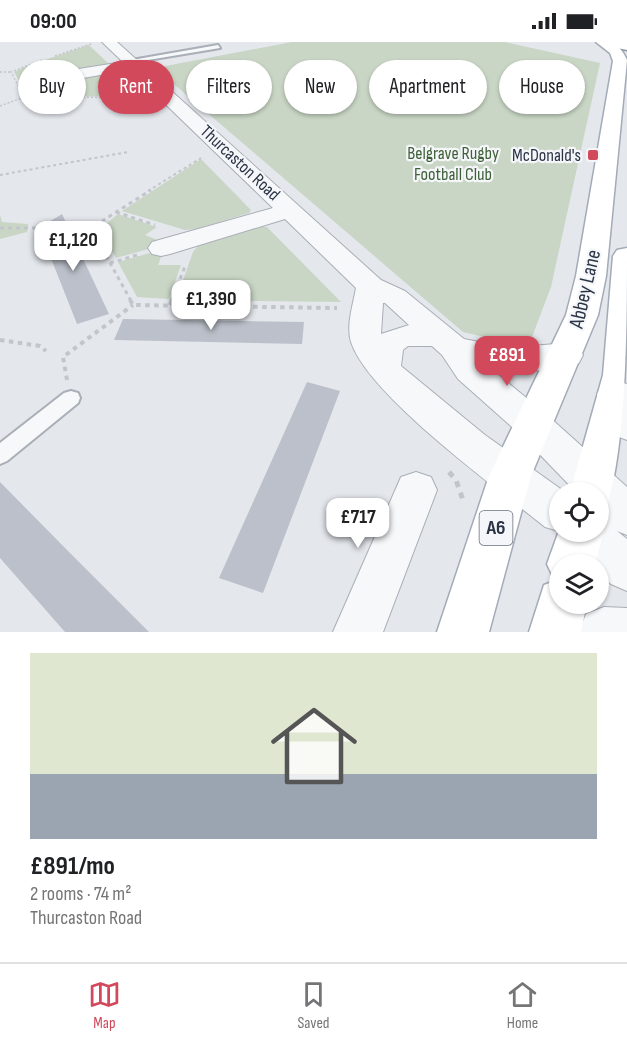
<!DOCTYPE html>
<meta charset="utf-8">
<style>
body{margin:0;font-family:"Sofia Sans Condensed",sans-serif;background:#f6f6f6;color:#202124;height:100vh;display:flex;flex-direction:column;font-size:22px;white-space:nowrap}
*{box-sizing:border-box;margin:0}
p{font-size:20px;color:#757577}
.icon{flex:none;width:33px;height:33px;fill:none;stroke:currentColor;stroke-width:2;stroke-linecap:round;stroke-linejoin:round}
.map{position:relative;height:590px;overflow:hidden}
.details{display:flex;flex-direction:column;background:#fff;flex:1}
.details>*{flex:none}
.top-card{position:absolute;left:18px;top:18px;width:591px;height:54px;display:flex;gap:12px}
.fabs{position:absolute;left:549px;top:440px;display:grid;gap:12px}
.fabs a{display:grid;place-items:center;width:60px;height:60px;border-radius:50%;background:#fff;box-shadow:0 2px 4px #0004;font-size:30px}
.price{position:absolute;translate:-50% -51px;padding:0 14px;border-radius:12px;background:#fff;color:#222;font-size:20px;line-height:39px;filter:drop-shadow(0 2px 3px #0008)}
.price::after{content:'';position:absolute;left:50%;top:36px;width:18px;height:14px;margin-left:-9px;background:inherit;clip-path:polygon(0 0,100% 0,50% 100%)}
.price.active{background:#d1495b;color:#fff}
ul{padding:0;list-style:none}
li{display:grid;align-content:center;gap:12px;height:318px;padding:0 30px}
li+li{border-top:2px solid #e0e0e0}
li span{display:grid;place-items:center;height:186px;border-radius:0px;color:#555}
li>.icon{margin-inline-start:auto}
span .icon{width:108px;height:108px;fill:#fffc;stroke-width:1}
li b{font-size:26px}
.pill{padding:0 21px;border-radius:27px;background:#fff;box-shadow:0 2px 4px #0004;font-size:21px;line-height:54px}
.pill.active{background:#d1495b;color:#fff}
.status{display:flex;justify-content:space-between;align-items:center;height:42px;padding:0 30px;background:#fff;direction:ltr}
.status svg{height:16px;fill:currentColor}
.dock{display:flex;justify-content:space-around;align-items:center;height:84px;border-top:2px solid #e0e0e0;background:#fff;font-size:16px;color:#757577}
.dock a{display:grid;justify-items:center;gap:3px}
.dock .active{color:#d1495b}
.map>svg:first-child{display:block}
</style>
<div class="status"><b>09:00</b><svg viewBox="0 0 49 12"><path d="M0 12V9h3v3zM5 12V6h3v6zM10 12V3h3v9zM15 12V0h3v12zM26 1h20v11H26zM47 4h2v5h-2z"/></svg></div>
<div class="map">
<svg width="627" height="590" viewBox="0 0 627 590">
<rect width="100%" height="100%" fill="#e4e7ec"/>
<path fill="#c9d6c5" d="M 292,0 L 505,0 L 600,21 L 551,245 L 532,295 L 505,300 L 463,290 L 155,26 Z
M 89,3 L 110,23 L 66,30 L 30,23 Z
M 27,24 L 49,29 L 41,32 L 50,36 L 20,40 L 14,30 Z
M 115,29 L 141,55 L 48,54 L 66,38 Z
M 50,37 L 44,43 L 57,43 L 44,54 L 27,53 L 21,42 Z
M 201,117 L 251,168 L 249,171 L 196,187 L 185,188 L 122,169 Z
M 118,172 L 157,185 L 145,193 L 160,199 L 163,203 L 116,216 L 100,187 Z
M 0,173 L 2,180 L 28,182 L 27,190 L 0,197 Z
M 260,184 L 267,185 L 341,260 L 176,258 L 193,210 L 198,204 Z
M 164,207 L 158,223 L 181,223 L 169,257 L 137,255 L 118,220 Z"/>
<path fill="#bbc0ca" d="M 62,172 L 109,272 L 77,282 L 39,186 Z
M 123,277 L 304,280 L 302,302 L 114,298 Z
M 307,340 L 340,349 L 263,551 L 219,536 Z
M 0,440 L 68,509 L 149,590 L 65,590 L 0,516 Z"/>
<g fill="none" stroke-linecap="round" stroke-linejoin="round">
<defs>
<path id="service" d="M 218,3 L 220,6 L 130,21 L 126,19 Z
M 71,349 L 78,351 L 80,356 L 78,361 L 7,419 L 0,422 L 0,401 L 64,351 Z"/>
<path id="minor" d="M 102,0 L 117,0 L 381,238 L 405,249 L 464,297 L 509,306 L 567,301 L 579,305 L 583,313 L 579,321 C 550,329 519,332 490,326 L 547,373 L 627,445 L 627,493 L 617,489 L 627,497 L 627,549 L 611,542 L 598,531 L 598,522 L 589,522 L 569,504 L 562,490 L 545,485 C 498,447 368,353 351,300 C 346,283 353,263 356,246 L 285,177 L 170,212 L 161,214 L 152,212 L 148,206 L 152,200 L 273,166 L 130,28 L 53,41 L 45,36 L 53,31 L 123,20 ZM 383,261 L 385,261 L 409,283 L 381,292 ZM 408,304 L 432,304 L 442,313 L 458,337 L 521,393 L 576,450 L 598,450 L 598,473 L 601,476 L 598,474 L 598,489 L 560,489 L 560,450 L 565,450 L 485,393 L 401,324 L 403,308 Z
M 615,339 L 627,342 L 627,398 L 614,393 L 597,352 L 603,343 Z
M 416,430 L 431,435 L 437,448 L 383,590 L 333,590 L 401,435 Z
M 604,565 L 627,566 L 627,590 L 579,590 L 586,572 Z"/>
<path id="primary" d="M 596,0 C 613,0 620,2 627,18 L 606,234 L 598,273 L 531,434 L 489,590 L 437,590 L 489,434 L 566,273 L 576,234 L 613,19 L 610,11 Z
M 627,206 C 627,281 627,397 607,464 L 598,467 L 598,450 L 570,450 L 603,333 L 613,214 L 617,208 Z
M 598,477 L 604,489 L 595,522 L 560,522 L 560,561 L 587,561 L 581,590 L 529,590 L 544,543 L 555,539 L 547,522 L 560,486 L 560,489 L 598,489 Z"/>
<path id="trunk" d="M 600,0 L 627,0 L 627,8 L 602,3 Z"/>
</defs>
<use href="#service" stroke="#a9aeb7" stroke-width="4"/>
<use href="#minor" stroke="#a9aeb7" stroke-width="2"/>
<use href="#primary" stroke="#a3abb8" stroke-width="3"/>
<use href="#trunk" stroke="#8b94a3" stroke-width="3"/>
<path stroke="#c2c5cb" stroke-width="1.5" stroke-dasharray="2 2" stroke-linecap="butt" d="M 55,14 L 91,2
M 42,18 L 11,30 L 24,55 L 48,55
M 0,30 L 11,30
M 18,42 L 32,39
M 67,55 L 138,56
M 0,64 L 24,55"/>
<path stroke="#c2c5cb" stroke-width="2" stroke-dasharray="3 3" stroke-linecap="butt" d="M 0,133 L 128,110
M 148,149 L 201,116"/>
<path stroke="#c2c5cb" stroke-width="3" stroke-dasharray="4 4" stroke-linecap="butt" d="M 116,170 L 155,183
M 0,186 L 91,186
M 110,221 L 137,213
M 131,259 L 91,186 L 151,148
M 171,259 L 186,222"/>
<path stroke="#c2c5cb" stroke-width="4" stroke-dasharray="4.5 4.5" stroke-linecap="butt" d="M 130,258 L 133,263 L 337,266
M 170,263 L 172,258
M 0,298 L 40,304 L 46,309
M 67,338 L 63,315 L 133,263"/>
<path stroke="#c2c5cb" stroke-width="5" stroke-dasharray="6 6" stroke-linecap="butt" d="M 449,430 L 456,438 L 464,461"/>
<use href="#service" fill="#f7f8fa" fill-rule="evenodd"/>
<use href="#minor" fill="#f7f8fa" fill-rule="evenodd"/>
<use href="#primary" fill="#fff" fill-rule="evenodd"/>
<use href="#trunk" fill="#fff" fill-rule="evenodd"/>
</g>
<rect fill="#d1495b" stroke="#f4f6f9" stroke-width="2" x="587" y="107" width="12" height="12" rx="3"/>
<g text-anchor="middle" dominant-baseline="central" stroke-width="4.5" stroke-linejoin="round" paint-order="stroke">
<g font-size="18" fill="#3f6138" stroke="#f4f6f9">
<text x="453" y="111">Belgrave Rugby<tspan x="453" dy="21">Football Club</tspan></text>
</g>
<g font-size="18" fill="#2b3445" stroke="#f4f6f9" text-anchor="end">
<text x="581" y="113">McDonald's</text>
</g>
<g font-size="18" fill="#2b3445" stroke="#f4f6f9">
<text transform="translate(240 121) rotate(43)">Thurcaston Road</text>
</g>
<rect fill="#f4f6f9" stroke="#676e7b" stroke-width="1.5" x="479.5" y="469" width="33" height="34" rx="4.5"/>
<g font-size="20" font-weight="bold" fill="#2b3445">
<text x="496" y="486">A6</text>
</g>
<g font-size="21" fill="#2b3445" stroke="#f4f6f9">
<text transform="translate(585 247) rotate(-77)">Abbey Lane</text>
</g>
</g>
</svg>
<div class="fabs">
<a><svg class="icon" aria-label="locate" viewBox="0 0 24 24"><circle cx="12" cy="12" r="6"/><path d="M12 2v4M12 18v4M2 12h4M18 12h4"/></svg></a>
<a><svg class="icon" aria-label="layers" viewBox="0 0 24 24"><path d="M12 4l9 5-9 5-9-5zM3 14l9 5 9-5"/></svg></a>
</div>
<b class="price" style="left:73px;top:230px">£1,120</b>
<b class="price" style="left:211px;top:289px">£1,390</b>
<b class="price active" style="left:507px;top:345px">£891</b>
<b class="price" style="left:358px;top:507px">£717</b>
<div class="top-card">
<a class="pill">Buy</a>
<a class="pill active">Rent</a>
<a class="pill">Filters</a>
<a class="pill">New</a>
<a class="pill">Apartment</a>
<a class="pill">House</a>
</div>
</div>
<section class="details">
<ul>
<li><span style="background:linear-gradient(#dfe7d0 65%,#9aa5b1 0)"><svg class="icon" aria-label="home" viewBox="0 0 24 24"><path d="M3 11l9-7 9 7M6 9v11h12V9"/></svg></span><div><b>£891/mo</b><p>2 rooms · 74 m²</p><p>Thurcaston Road</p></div></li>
</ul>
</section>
<nav class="dock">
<a class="active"><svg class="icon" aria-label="map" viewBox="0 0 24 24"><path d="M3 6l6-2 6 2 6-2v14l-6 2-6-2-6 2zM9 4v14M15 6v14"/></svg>Map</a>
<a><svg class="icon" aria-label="saved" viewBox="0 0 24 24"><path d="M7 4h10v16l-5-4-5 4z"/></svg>Saved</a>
<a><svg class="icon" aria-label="home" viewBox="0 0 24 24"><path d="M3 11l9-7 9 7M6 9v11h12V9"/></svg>Home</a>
</nav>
